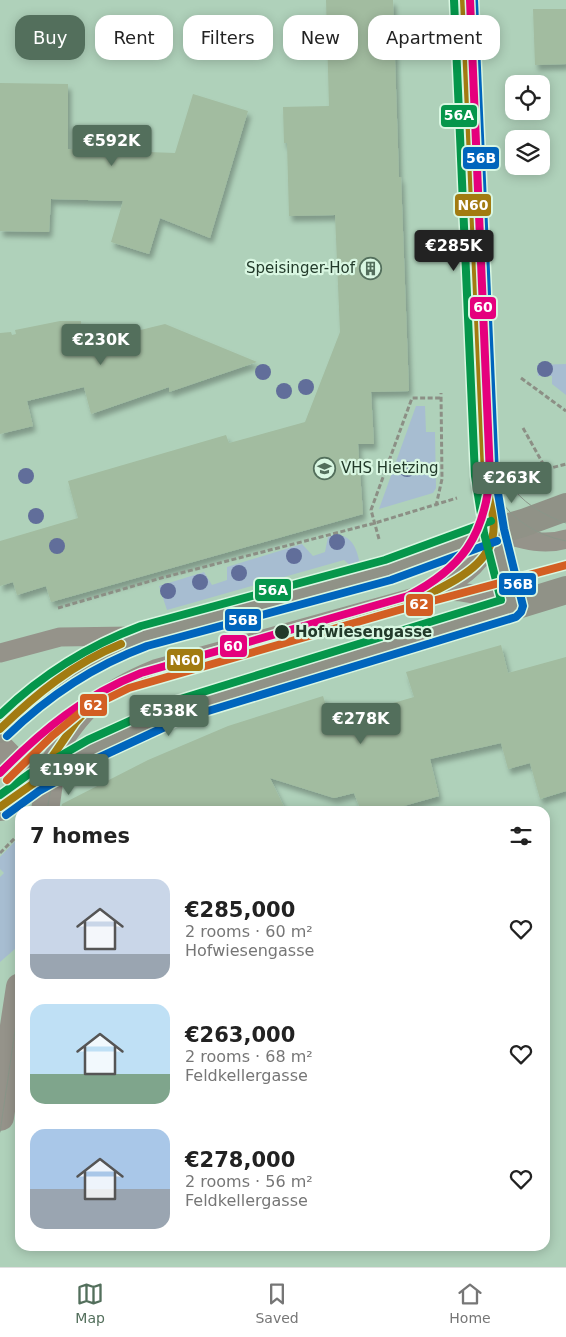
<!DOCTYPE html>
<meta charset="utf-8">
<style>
body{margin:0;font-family:"DejaVu Sans",sans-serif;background:#f2f2f2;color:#222;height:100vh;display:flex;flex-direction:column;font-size:19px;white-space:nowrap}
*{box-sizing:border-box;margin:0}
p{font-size:16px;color:#767676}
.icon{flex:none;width:28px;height:28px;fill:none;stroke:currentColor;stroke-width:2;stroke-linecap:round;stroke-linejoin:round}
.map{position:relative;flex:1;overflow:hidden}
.drawer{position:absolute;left:15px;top:806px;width:535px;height:445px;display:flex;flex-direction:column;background:#fff;border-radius:15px;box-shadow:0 2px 12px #0003}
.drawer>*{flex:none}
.top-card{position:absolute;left:15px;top:15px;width:536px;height:45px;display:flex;gap:10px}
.controls{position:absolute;left:505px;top:75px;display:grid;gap:10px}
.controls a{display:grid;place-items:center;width:45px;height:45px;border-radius:10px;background:#fff;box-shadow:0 2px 12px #0003;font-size:25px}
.price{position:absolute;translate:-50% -42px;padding:0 11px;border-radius:5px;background:#536f5c;color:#fff;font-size:16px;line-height:32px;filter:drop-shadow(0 1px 2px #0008)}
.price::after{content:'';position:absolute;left:50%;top:30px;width:15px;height:11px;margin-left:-8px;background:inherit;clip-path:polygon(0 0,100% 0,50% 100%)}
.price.current{background:#222;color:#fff}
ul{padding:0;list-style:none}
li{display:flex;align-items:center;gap:15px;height:125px;padding:0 15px}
li span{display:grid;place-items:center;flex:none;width:140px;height:100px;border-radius:15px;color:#555}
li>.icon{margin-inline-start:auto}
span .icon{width:60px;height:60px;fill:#fffc;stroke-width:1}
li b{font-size:21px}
h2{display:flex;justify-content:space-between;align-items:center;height:60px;padding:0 15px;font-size:21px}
.tag{padding:0 18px;border-radius:15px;background:#fff;box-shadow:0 2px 12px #0003;font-size:18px;line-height:45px}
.tag.current{background:#536f5c;color:#fff}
.menu{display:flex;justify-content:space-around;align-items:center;height:70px;border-top:1px solid #e0e0e0;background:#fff;font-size:14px;color:#767676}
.menu a{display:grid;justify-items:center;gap:2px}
.menu .current{color:#536f5c}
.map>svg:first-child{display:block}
</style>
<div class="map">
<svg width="566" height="1267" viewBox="0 0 566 1267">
<defs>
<filter id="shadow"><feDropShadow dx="3" dy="5.5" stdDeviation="2.5" flood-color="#0004"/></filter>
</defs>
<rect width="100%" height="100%" fill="#afd1ba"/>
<path fill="#a7bdd1" d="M 566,364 L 566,395 L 552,384 L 552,376 L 538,376 L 537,365 Z
M 416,406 L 425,406 L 426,432 L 435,432 L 436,488 L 433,493 L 379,509 Z
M 338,535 C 354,537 357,551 360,564 L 352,567 L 344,560 L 167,610 L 159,586 L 204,572 L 212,585 L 227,580 L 227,567 L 302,544 L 313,556 L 325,552 L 328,537 Z
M 20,836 L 20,916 L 16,948 L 0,962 L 0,877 L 4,873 L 0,869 L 0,857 Z"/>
<path fill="#a2bca0" filter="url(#shadow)" d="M 326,0 L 393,0 L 399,177 L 401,177 L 409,391 L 371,392 L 374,444 L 358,444 L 363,514 L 51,602 L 46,586 L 17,595 L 13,582 L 0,586 L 0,541 L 78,518 L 68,481 L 226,435 L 229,443 L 305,422 L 340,332 L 335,215 L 289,216 L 287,143 L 284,143 L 283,107 L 329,106 Z
M 533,9 L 566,9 L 566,64 L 535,65 Z
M 0,83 L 68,84 L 68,149 L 175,153 L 193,94 L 248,111 L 210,238 L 160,218 L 149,254 L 111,242 L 123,201 L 51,199 L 49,232 L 0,231 Z
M 60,321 L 81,321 L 83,344 L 165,324 L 257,362 L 169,392 L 169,387 L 91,414 L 84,387 L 27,401 L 33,426 L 0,434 L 0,333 L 11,332 L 12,335 L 16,334 L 15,330 Z
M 501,645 L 508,673 L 566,657 L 566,791 L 540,799 L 530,763 L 508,769 L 501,743 L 430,759 L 439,796 L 386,811 L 361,811 L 354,793 L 334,798 L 270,778 L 286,811 L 61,811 L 62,804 L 148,760 L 228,726 L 323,696 L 331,721 L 414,697 L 406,672 Z"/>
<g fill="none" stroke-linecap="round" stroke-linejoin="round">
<path stroke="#8c8f85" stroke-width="3" stroke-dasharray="5 2.5" stroke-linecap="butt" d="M 521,378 L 566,411
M 523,428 L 546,469
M 517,477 L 566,464
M 436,506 L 442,479 L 441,393
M 379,539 L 371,510 L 412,398 L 442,398
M 58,608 L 161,578 L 375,523 L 457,498
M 0,853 L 17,836"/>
<path stroke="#95938a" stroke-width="19" d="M 439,589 C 466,576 485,561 494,531 C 519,538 541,547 566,539
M 0,653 L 60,637 L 132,636
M 39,777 C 79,720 86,697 155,669 L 433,592 C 465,589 483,596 513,607"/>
<path stroke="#95938a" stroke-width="28" d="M 0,748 L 34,783
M 45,811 L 50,775
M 0,1117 L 20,987"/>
<path stroke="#909287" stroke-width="28" d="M 464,0 L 485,476 L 494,531 L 513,607
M 0,729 C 41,687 88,656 144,636 L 388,570 L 477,536 L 523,523 L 566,507
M 0,807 L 34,783 L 93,749 L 178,710 L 566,590"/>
<path stroke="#8a9689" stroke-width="1" d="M 489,416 C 493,471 513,505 566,523
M 474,421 C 478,478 504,529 566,541
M 47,811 C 60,727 85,692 168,665
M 0,1132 L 20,997"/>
<defs>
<path id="bus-1" d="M 0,729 C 36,694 74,663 121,644
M 0,807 L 34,783 L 76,722 L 90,706 L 129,680 L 168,665 L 433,592 C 464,576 499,558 493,518 C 491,504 487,490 485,476 L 464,0"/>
<path id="bus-2" d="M 7,736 C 48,696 93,666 147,646 L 391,580 L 497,541
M 6,815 L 39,791 L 98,758 L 182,719 L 516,617 L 521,612 L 523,606 L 504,529 L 495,475 L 474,0"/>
<path id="bus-3" d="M 0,715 C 41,675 88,646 141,626 L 385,560 L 491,521
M 0,795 L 29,774 L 88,740 L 174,701 L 501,600 L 484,533 L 475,476 L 454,0"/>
</defs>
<use href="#bus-1" stroke="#d9f7e2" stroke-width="11"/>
<use href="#bus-2" stroke="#d9f7e2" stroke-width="11"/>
<use href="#bus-3" stroke="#d9f7e2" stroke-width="11"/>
<use href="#bus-1" stroke="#a27b11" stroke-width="8"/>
<use href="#bus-2" stroke="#0065bd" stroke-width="8"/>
<use href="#bus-3" stroke="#05964b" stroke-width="8"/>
<defs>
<path id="tram-1" d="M 0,773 C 42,730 85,695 141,673 L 408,596 C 462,568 484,537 490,476 L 470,0"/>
<path id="tram-2" d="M 7,780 L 52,736 L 82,711 L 129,688 L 399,610 L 566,565"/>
</defs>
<use href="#tram-1" stroke="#d9f7e2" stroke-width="11"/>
<use href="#tram-2" stroke="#d9f7e2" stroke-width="11"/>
<use href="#tram-1" stroke="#e5007d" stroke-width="8"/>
<use href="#tram-2" stroke="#d35f23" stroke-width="8"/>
</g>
<g fill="#616e9a">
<circle cx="545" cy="369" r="8"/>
<circle cx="263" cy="372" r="8"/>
<circle cx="306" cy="387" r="8"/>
<circle cx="284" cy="391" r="8"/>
<circle cx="407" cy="469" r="8"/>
<circle cx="26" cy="476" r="8"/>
<circle cx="36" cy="516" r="8"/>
<circle cx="337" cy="542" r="8"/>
<circle cx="57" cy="546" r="8"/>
<circle cx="294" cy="556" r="8"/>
<circle cx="239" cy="573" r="8"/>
<circle cx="200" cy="582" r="8"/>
<circle cx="168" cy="591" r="8"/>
</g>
<defs>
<symbol id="building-ring" viewBox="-11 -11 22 22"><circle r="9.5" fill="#d9f7e2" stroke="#536f5c" stroke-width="1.5"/><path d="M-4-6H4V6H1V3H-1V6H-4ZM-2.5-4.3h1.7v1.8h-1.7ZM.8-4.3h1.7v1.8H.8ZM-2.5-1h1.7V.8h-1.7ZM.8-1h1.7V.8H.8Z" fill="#536f5c"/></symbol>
<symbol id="school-ring" viewBox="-11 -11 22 22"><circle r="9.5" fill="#d9f7e2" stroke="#536f5c" stroke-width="1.5"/><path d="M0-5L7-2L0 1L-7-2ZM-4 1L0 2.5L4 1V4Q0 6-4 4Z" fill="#536f5c"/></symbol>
</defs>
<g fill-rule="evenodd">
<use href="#building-ring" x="358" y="256" width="25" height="25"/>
<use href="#school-ring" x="312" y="456" width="25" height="25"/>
</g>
<circle fill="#223a2a" stroke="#d9f7e2" stroke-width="2" cx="282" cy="632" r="8"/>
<g text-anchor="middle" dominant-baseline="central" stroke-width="4.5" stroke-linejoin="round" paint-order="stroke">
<g font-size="15" fill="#223a2a" stroke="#d9f7e2" text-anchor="end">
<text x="355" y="268">Speisinger-Hof</text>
<text x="341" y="468" text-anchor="start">VHS Hietzing</text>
</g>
<g font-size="15" font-weight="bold" fill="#223a2a" stroke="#d9f7e2" text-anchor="start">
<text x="295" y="632">Hofwiesengasse</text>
</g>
</g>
<g stroke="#d9f7e2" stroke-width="2">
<rect x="440" y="104" width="38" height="24" rx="5" fill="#05964b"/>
<rect x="462" y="146" width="38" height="24" rx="5" fill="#0065bd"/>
<rect x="454" y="193" width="38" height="24" rx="5" fill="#a27b11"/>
<rect x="469" y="296" width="28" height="24" rx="5" fill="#e5007d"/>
<rect x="498" y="572" width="39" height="24" rx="5" fill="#0065bd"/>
<rect x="254" y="578" width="38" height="24" rx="5" fill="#05964b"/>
<rect x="405" y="593" width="29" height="24" rx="5" fill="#d35f23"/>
<rect x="224" y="608" width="38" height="24" rx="5" fill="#0065bd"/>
<rect x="219" y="634" width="29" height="24" rx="5" fill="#e5007d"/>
<rect x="166" y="648" width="38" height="24" rx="5" fill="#a27b11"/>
<rect x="79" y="693" width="29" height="24" rx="5" fill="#d35f23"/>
</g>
<g font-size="14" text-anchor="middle" font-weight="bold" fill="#fff">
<text x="459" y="120">56A</text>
<text x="481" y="163">56B</text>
<text x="473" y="210">N60</text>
<text x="483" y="312">60</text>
<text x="518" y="589">56B</text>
<text x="273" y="595">56A</text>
<text x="419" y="609">62</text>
<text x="243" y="625">56B</text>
<text x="233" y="651">60</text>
<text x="185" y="665">N60</text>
<text x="93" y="710">62</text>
</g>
</svg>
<div class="controls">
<a><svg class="icon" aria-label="locate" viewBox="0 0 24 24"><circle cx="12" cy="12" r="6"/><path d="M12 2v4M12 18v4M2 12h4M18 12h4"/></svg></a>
<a><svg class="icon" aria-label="layers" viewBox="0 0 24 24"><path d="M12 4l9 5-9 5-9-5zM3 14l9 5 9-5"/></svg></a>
</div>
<b class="price" style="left:112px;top:167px">€592K</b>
<b class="price current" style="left:454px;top:272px">€285K</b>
<b class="price" style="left:101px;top:366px">€230K</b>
<b class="price" style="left:512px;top:504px">€263K</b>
<b class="price" style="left:169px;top:737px">€538K</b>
<b class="price" style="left:361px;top:745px">€278K</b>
<b class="price" style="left:69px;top:796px">€199K</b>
<div class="top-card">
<a class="tag current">Buy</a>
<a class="tag">Rent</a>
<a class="tag">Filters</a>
<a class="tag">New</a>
<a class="tag">Apartment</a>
</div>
<section class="drawer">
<h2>7 homes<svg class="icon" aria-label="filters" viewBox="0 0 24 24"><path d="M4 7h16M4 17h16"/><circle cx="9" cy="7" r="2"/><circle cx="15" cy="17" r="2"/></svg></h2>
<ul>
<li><span style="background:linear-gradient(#c9d6e8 75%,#9aa5b1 0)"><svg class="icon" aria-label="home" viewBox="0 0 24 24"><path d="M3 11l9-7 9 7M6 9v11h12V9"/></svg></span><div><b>€285,000</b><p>2 rooms · 60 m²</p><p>Hofwiesengasse</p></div><svg class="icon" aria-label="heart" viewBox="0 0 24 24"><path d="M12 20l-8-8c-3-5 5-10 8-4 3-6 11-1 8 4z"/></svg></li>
<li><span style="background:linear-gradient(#bfe0f5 70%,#7fa58c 0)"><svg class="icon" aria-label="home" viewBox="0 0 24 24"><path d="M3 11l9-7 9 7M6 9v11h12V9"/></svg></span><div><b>€263,000</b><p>2 rooms · 68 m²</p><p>Feldkellergasse</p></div><svg class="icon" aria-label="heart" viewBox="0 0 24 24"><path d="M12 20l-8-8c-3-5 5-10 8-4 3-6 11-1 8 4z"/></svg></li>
<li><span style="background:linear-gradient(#a9c7e8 60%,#9aa5b1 0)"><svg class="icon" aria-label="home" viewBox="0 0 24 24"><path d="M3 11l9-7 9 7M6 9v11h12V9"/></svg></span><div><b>€278,000</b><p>2 rooms · 56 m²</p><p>Feldkellergasse</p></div><svg class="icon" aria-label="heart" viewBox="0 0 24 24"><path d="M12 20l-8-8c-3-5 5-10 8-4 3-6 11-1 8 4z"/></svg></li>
</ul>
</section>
</div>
<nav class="menu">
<a class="current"><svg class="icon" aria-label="map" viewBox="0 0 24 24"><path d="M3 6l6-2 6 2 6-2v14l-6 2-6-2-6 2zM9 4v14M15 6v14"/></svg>Map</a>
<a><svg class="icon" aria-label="saved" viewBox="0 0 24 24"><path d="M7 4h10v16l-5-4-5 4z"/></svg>Saved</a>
<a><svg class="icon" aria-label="home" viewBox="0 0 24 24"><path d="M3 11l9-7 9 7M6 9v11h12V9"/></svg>Home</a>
</nav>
